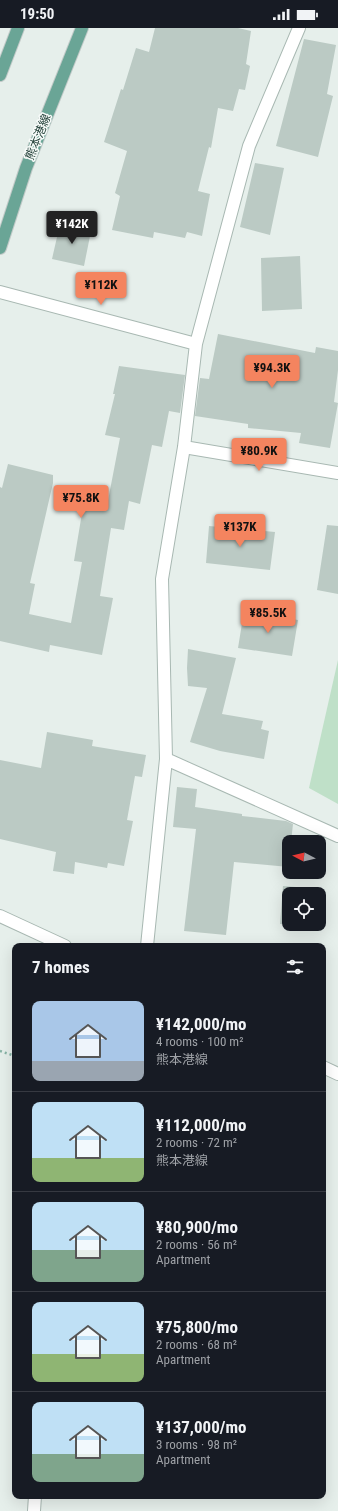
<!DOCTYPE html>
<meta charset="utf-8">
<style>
body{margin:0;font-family:"Roboto Condensed","Noto Sans JP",sans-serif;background:#242831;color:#f1f3f6;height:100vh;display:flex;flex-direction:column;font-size:15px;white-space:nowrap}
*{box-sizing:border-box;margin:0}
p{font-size:13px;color:#9ea1a6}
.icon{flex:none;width:22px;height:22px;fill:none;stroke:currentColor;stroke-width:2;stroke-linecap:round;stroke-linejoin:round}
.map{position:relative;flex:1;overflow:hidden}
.drawer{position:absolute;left:12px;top:915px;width:314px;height:556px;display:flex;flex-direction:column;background:#171b24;border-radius:8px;box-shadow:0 4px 16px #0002}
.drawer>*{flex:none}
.needle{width:26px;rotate:277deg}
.tools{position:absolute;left:282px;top:807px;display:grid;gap:8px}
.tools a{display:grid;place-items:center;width:44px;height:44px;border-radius:8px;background:#171b24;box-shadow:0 4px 16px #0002;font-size:20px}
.price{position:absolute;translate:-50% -34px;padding:0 9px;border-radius:4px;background:#f4845f;color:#111;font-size:13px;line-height:26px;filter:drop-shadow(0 1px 2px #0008)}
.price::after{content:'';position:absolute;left:50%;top:24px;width:12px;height:9px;margin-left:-6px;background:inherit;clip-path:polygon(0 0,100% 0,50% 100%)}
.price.current{background:#222;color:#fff}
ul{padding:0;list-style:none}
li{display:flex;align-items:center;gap:12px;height:100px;padding:0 20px}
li+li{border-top:1px solid #363941}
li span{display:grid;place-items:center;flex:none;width:112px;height:80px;border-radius:8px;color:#555}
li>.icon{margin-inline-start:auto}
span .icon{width:48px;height:48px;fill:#fffc;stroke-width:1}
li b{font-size:17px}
h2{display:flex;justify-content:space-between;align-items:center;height:48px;padding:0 20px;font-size:17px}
.status{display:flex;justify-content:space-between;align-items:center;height:28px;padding:0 20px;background:#171b24;direction:ltr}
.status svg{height:11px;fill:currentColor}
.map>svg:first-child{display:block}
</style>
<div class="status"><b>19:50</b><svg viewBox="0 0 49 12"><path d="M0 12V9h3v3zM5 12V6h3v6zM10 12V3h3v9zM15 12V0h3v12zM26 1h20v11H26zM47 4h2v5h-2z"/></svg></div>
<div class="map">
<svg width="338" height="1483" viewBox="0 0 338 1483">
<rect width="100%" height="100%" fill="#e6efeb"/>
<path fill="#bfe0c8" d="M 338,632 L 338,776 L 309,760 Z"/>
<path fill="#bbcac4" d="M 155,0 L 238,0 L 251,3 L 246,36 L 250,38 L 245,62 L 239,61 L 233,83 L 218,80 L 211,120 L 209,119 L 198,163 L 210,166 L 202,208 L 187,204 L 185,210 L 154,204 L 153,210 L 112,202 L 120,168 L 115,165 L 127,123 L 104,114 L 121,61 L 123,62 L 136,20 L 149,24 Z
M 304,11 L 336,17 L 327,66 L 333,68 L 318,129 L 276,118 Z
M 255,135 L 284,140 L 270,207 L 240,199 Z
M 60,196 L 91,203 L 84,238 L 52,231 Z
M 300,228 L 302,281 L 262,283 L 261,230 Z
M 218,306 L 315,325 L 316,319 L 338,323 L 338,342 L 334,374 L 338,375 L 330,420 L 299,415 L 301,405 L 248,400 L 248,396 L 195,388 L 200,350 L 209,351 Z
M 119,338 L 185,347 L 180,385 L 169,383 L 162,419 L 152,417 L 140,476 L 129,473 L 124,502 L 111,500 L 100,568 L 113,570 L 102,627 L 50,617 L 49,624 L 0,613 L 0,459 L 2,460 L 8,436 L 53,447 L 53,455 L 30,555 L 35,556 L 29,586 L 71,595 L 82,534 L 74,533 L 83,479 L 106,483 L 120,410 L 105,407 L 115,366 L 113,366 Z
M 327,497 L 338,498 L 338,566 L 317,562 Z
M 209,498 L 275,504 L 270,542 L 206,535 Z
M 244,583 L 298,592 L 292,628 L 238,620 Z
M 188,621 L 236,630 L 222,686 L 263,693 L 261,701 L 269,703 L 264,731 L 220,723 L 190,714 L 207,660 L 188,658 L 187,640 Z
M 47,704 L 93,712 L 92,718 L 146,727 L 142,749 L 135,748 L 127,792 L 133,793 L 124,838 L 108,835 L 107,840 L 75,834 L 74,846 L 53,843 L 56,824 L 0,811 L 0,732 L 41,740 Z
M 177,759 L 197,761 L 195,779 L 242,786 L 242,788 L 286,793 L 293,796 L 291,814 L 289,814 L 289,839 L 234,834 L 226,907 L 184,903 L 196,801 L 173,799 Z
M 283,858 L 309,860 L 308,866 L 289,866 L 289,896 L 306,896 L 306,898 L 280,896 Z"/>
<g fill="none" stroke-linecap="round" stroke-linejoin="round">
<defs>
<path id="minor" d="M 0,264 L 196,316
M 184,419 L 338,445
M 166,731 L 338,808
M 0,888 L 65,918
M 147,918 L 166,731 L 162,551 L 184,419 L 196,316 L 249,118 L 299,0
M 323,1039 L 338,1046
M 34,1483 L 35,1468"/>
<path id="major" d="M 0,47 L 18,0
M 0,220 L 26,140 L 82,0"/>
</defs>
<use href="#minor" stroke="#a8b8b2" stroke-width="14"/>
<use href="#major" stroke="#c2cac8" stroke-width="14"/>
<path stroke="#86b3a5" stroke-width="2.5" stroke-dasharray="2 3" stroke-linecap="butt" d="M 0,1023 L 15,1028"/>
<use href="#minor" stroke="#fff" stroke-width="12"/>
<use href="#major" stroke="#6aa596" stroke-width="12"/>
</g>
<g text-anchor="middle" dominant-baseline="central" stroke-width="3" stroke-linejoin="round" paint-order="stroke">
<g font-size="12" fill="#24423a" stroke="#f7fbf9">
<text transform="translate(38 109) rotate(-68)">熊本港線</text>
</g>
</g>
</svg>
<div class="tools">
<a><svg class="needle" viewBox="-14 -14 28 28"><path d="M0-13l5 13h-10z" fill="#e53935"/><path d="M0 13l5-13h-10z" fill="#9ea1a6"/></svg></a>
<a><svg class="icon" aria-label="locate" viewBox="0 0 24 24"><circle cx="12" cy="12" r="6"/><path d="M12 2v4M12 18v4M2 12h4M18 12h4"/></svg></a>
</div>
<b class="price current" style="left:72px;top:217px">¥142K</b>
<b class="price" style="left:101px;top:278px">¥112K</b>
<b class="price" style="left:272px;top:361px">¥94.3K</b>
<b class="price" style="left:259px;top:444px">¥80.9K</b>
<b class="price" style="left:81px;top:491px">¥75.8K</b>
<b class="price" style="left:240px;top:520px">¥137K</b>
<b class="price" style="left:268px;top:606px">¥85.5K</b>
<section class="drawer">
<h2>7 homes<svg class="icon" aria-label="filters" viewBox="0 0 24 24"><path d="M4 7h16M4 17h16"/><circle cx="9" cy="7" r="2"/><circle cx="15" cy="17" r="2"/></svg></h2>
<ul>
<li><span style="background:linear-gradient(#a9c7e8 75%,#9aa5b1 0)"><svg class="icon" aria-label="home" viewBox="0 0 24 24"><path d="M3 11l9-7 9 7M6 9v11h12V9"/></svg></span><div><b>¥142,000/mo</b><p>4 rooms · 100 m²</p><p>熊本港線</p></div></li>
<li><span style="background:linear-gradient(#bfe0f5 70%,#8fb573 0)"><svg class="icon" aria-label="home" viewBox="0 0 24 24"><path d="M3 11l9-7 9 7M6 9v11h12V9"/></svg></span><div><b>¥112,000/mo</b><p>2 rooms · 72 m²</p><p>熊本港線</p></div></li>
<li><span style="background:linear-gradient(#bfe0f5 60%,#7fa58c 0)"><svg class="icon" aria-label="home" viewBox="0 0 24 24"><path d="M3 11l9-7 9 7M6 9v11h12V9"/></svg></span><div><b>¥80,900/mo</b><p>2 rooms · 56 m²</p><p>Apartment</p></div></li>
<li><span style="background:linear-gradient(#bfe0f5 65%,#8fb573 0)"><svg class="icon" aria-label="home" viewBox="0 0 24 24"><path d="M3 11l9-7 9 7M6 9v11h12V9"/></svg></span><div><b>¥75,800/mo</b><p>2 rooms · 68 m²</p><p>Apartment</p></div></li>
<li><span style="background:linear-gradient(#bfe0f5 65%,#7fa58c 0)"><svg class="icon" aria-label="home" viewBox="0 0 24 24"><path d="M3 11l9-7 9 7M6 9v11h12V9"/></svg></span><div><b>¥137,000/mo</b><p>3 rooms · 98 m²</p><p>Apartment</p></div></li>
</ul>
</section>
</div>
